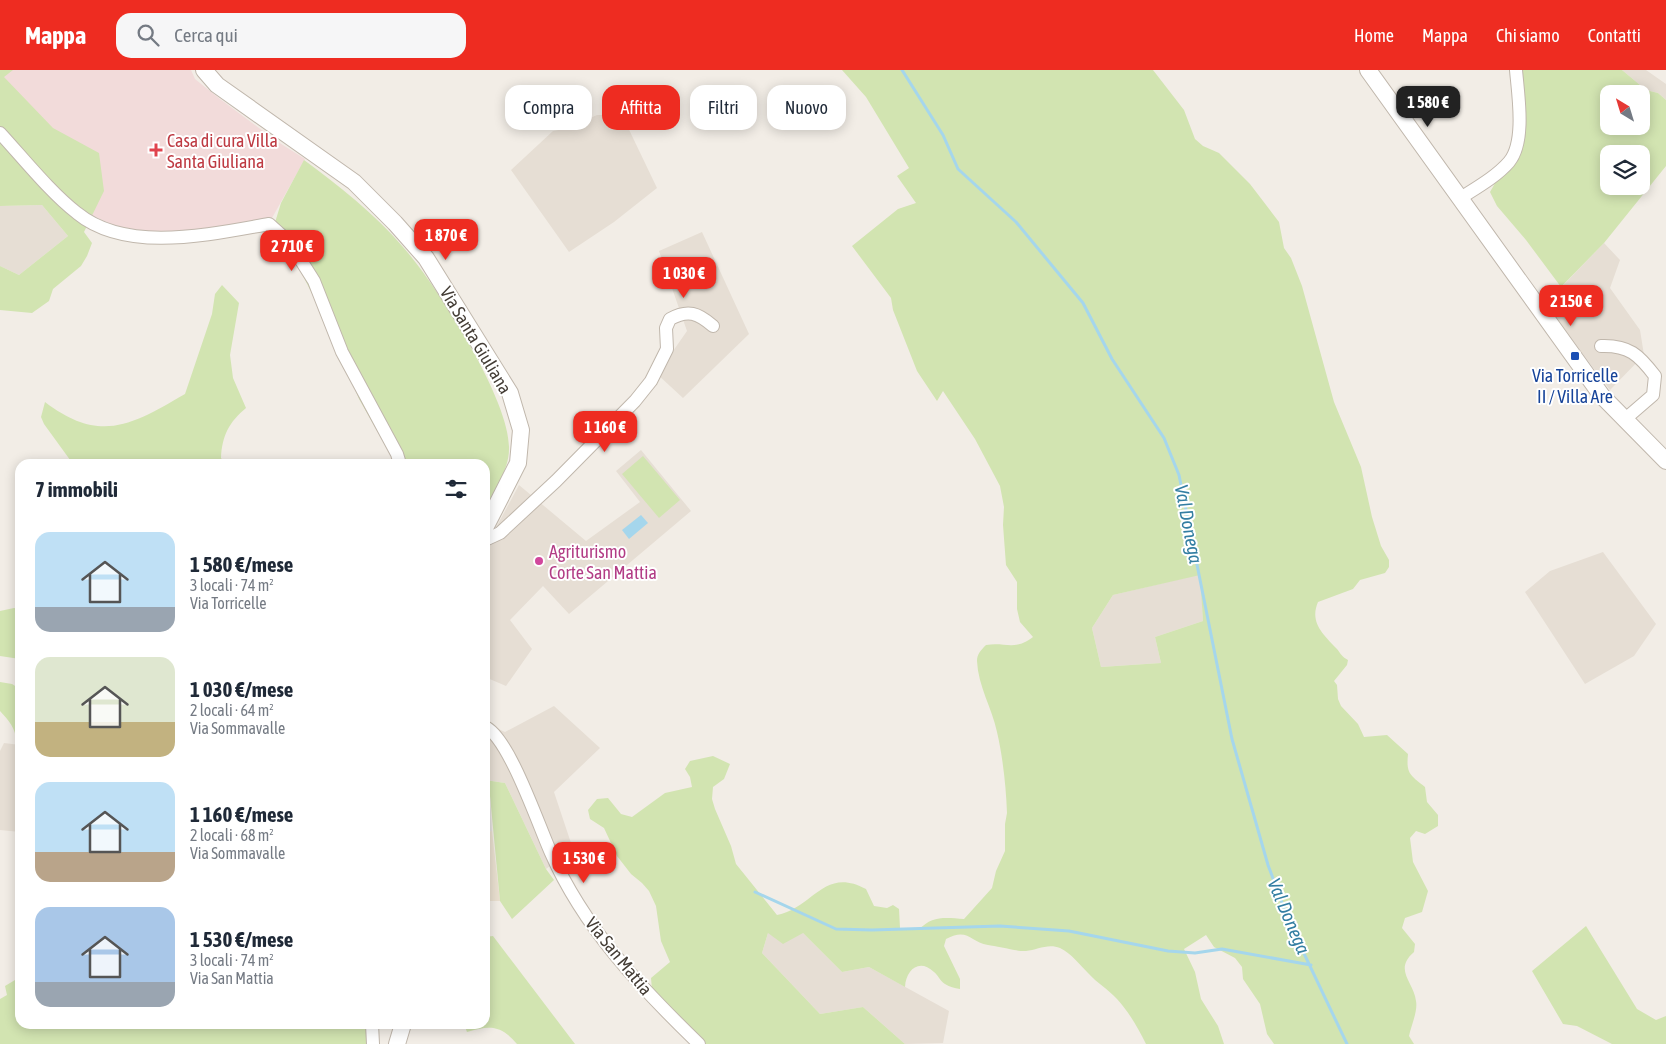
<!DOCTYPE html>
<html lang="it">
<meta charset="utf-8">
<style>
body{margin:0;font-family:"Asap Condensed",sans-serif;background:#f6f6f7;color:#1f2937;height:100vh;display:flex;flex-direction:column;font-size:19px;white-space:nowrap}
*{box-sizing:border-box;margin:0}
p{font-size:16px;color:#747a83}
.icon{flex:none;width:28px;height:28px;fill:none;stroke:currentColor;stroke-width:2;stroke-linecap:round;stroke-linejoin:round}
.map{position:relative;flex:1;overflow:hidden}
.drawer{position:absolute;left:15px;top:389px;width:475px;height:570px;display:flex;flex-direction:column;background:#fff;border-radius:15px;box-shadow:0 2px 12px #0003}
.drawer>*{flex:none}
.banner{position:absolute;left:505px;top:15px;width:475px;height:45px;display:flex;gap:10px}
.needle{width:32px;rotate:322deg}
.controls{position:absolute;left:1600px;top:15px;display:grid;gap:10px}
.controls a{display:grid;place-items:center;width:50px;height:50px;border-radius:10px;background:#fff;box-shadow:0 2px 12px #0003;font-size:25px}
.price{position:absolute;translate:-50% -42px;padding:0 11px;border-radius:10px;background:#ee2c21;color:#fff;font-size:16px;line-height:32px;filter:drop-shadow(0 1px 2px #0008)}
.price::after{content:'';position:absolute;left:50%;top:30px;width:15px;height:11px;margin-left:-8px;background:inherit;clip-path:polygon(0 0,100% 0,50% 100%)}
.price.active{background:#222;color:#fff}
ul{padding:0;list-style:none}
li{display:flex;align-items:center;gap:15px;height:125px;padding:0 20px}
li span{display:grid;place-items:center;flex:none;width:140px;height:100px;border-radius:15px;color:#555}
li>.icon{margin-inline-start:auto}
span .icon{width:60px;height:60px;fill:#fffc;stroke-width:1}
li b{font-size:21px}
h2{display:flex;justify-content:space-between;align-items:center;height:60px;padding:0 20px;font-size:21px}
.tag{padding:0 18px;border-radius:15px;background:#fff;box-shadow:0 2px 12px #0003;font-size:18px;line-height:45px}
.tag.active{background:#ee2c21;color:#fff}
header{display:flex;align-items:center;gap:30px;box-sizing:border-box;height:70px;padding:0 25px;background:#ee2c21;color:#fff}
header strong{font-size:24px}
nav{display:flex;gap:28px;margin-inline-start:auto;font-size:18px}
.search{width:350px;height:45px;background:#f6f6f7;display:flex;align-items:center;gap:12px;box-sizing:border-box;padding:0 18px;border-radius:15px;color:#747a83;font-size:19px}
.map>svg:first-child{display:block}
</style>
<header>
<strong>Mappa</strong>
<div class="search"><svg class="icon" aria-label="search" viewBox="0 0 24 24"><circle cx="10" cy="10" r="6"/><path d="M15 15l6 6"/></svg>Cerca qui</div>
<nav><a>Home</a><a>Mappa</a><a>Chi siamo</a><a>Contatti</a></nav>
</header>
<div class="map">
<svg width="1666" height="974" viewBox="0 0 1666 974">
<rect width="100%" height="100%" fill="#f2ede6"/>
<path fill="#e6ded4" d="M 1622,0 L 1646,0 L 1666,14 L 1666,30 L 1658,23 L 1646,20 Z
M 597,45 L 622,45 L 657,118 L 614,152 L 569,182 L 511,100 L 553,61 L 564,59 Z
M 42,135 L 68,166 L 19,205 L 0,196 L 0,136 Z
M 702,162 L 749,264 L 683,328 L 657,304 L 687,261 L 659,181 Z
M 1604,173 L 1620,190 L 1610,218 L 1640,260 L 1644,285 L 1610,320 L 1545,234 Z
M 641,380 L 691,441 L 569,544 L 543,516 L 510,550 L 532,579 L 506,616 L 485,607 L 485,478 L 519,415 L 586,471 L 640,432 L 616,401 Z
M 1603,482 L 1656,554 L 1634,586 L 1585,614 L 1525,522 L 1550,501 Z
M 1201,504 L 1203,551 L 1155,567 L 1161,593 L 1101,597 L 1092,558 L 1113,525 Z
M 554,636 L 600,678 L 554,722 L 573,779 L 546,799 L 505,713 L 485,710 L 485,653 L 505,662 Z
M 4,673 L 20,675 L 20,762 L 0,760 L 0,681 Z
M 768,863 L 803,863 L 842,902 L 869,897 L 949,941 L 943,973 L 905,974 L 863,937 L 820,944 L 762,883 Z"/>
<path fill="#eae0d0" d="M 492,761 L 500,831 L 485,831 L 485,762 Z"/>
<path fill="#f2dbda" d="M 0,0 L 191,0 L 195,9 L 220,29 L 275,70 L 305,89 L 272,148 L 204,160 L 152,162 L 115,156 L 76,138 Z"/>
<path fill="#d2e4b1" fill-rule="evenodd" d="M 0,0 L 13,0 L 4,7 L 53,58 L 99,83 L 104,121 L 84,162 L 92,173 L 87,186 L 81,196 L 53,219 L 49,231 L 32,243 L 0,240 L 0,196 L 19,205 L 68,166 L 42,135 L 0,136 Z
M 842,0 L 1153,0 L 1184,40 L 1195,69 L 1203,76 L 1219,83 L 1250,114 L 1279,152 L 1284,178 L 1291,188 L 1302,216 L 1334,332 L 1361,397 L 1372,447 L 1381,476 L 1389,490 L 1389,497 L 1385,503 L 1360,510 L 1353,519 L 1318,532 C 1309,553 1324,565 1337,579 C 1341,584 1342,587 1348,590 L 1347,595 L 1334,611 L 1337,615 L 1338,629 L 1341,636 L 1358,654 L 1364,667 L 1387,665 L 1408,684 C 1406,704 1410,705 1425,717 L 1427,732 L 1438,745 L 1438,756 L 1425,764 L 1416,761 L 1410,768 L 1413,792 L 1428,821 L 1422,842 L 1405,848 L 1402,858 L 1415,874 L 1414,882 C 1393,900 1414,912 1416,931 C 1418,941 1411,956 1409,966 L 1414,974 L 1274,974 L 1267,964 L 1260,934 L 1243,909 L 1242,897 L 1235,888 L 1214,877 L 1206,865 L 1184,879 L 1195,902 L 1201,929 L 1218,956 L 1224,974 L 1146,974 C 1138,958 1129,942 1117,929 C 1108,919 1097,913 1088,903 C 1080,895 1071,883 1060,878 C 1048,873 1037,880 1026,881 C 1020,882 997,876 988,875 C 970,872 968,857 946,869 L 944,876 L 960,909 L 960,919 C 954,918 950,917 945,914 C 940,911 938,905 934,902 C 919,888 906,900 905,917 L 869,897 L 842,902 L 803,863 L 783,874 L 768,863 L 762,883 L 820,944 L 863,937 L 905,974 L 693,974 L 653,932 L 651,908 L 670,892 L 661,871 L 656,836 L 649,821 L 642,813 L 631,804 L 617,786 L 604,758 L 590,749 L 588,740 L 597,729 L 608,728 L 621,744 L 632,747 L 665,723 L 692,717 L 690,707 L 685,699 L 690,691 L 713,686 L 730,694 L 724,709 L 713,717 L 712,729 L 715,739 L 731,776 L 736,794 L 777,845 C 813,838 824,796 866,819 L 874,836 L 887,838 L 893,835 L 899,839 L 900,858 L 919,860 C 932,845 946,848 964,849 L 992,818 L 996,801 L 1005,781 L 1005,754 L 1007,743 C 1006,717 1003,688 997,662 C 992,638 978,616 977,591 C 977,584 981,580 986,575 C 1006,572 1015,581 1033,567 L 1020,552 L 1017,539 L 1017,512 L 1006,495 L 1003,455 L 1004,437 L 1000,416 L 975,369 L 943,321 L 937,331 L 917,301 L 893,240 L 891,228 L 852,176 L 898,139 L 916,133 L 897,106 L 909,98 L 866,27 ZM 1200,505 L 1203,551 L 1155,567 L 1161,593 L 1101,597 L 1092,558 L 1113,525 Z
M 1510,0 L 1622,0 L 1646,20 L 1658,23 L 1666,30 L 1666,96 L 1604,173 L 1561,217 L 1526,170 L 1497,136 L 1490,122 L 1518,73 ZM 1609,24 L 1641,24 L 1641,56 L 1609,56 ZM 1609,84 L 1641,84 L 1641,116 L 1609,116 Z
M 304,90 C 339,116 374,143 403,177 C 436,214 511,331 509,379 C 509,400 494,421 485,438 L 485,394 L 396,394 L 359,329 L 332,263 L 299,198 L 273,159 L 281,133 Z
M 222,215 L 239,233 L 230,285 L 233,308 L 246,338 C 229,352 222,366 221,388 L 225,394 L 73,394 L 44,354 L 41,347 L 45,332 C 100,374 132,355 185,324 L 212,244 L 215,224 Z
M 643,386 L 680,430 L 659,448 L 622,404 Z
M 14,538 L 20,539 L 20,589 L 0,586 L 0,541 Z
M 0,612 L 12,614 L 20,619 L 20,675 L 16,674 C 17,659 9,651 0,641 Z
M 485,710 L 505,713 L 546,799 L 554,810 L 512,849 L 500,831 L 490,726 L 485,726 Z
M 1586,856 L 1637,939 L 1656,950 L 1666,946 L 1666,974 L 1612,974 L 1577,956 L 1563,954 L 1532,901 Z
M 493,866 L 575,974 L 517,974 C 501,955 490,955 467,962 L 464,954 L 485,954 L 485,867 Z
M 20,907 L 20,954 L 364,954 L 370,974 L 0,974 L 0,929 L 7,925 L 5,916 Z"/>
<path fill="#e3e0de" d="M 485,726 L 490,726 L 492,761 L 485,762 Z"/>
<path fill="#a5d6ec" d="M 641,445 L 648,453 L 629,469 L 622,460 Z"/>
<g fill="none" stroke-linecap="round" stroke-linejoin="round">
<path stroke="#a5d6ec" stroke-width="3" d="M 902,0 L 943,65 L 958,99 L 1016,152 L 1083,233 L 1112,289 L 1164,368 L 1179,405 L 1232,669 L 1268,795 L 1290,854 L 1347,974
M 755,822 L 836,859 L 872,860 L 1000,856 L 1069,861 L 1168,881 L 1195,883 L 1222,879 L 1311,895"/>
<defs>
<path id="minor" d="M 0,63 C 23,88 51,123 77,143 C 127,184 211,164 269,154 L 290,173 L 314,211 L 342,282 L 397,384 L 400,394
M 1459,129 C 1476,118 1496,107 1509,92 C 1526,72 1518,24 1516,0
M 1601,276 C 1629,275 1639,285 1655,306 L 1653,325 L 1624,350
M 485,470 L 500,463 L 556,411 L 635,331 L 651,311 L 667,279 L 666,258 L 670,249 C 688,239 698,243 713,256
M 485,657 C 509,667 539,757 551,783 C 584,858 641,918 699,974
M 372,954 L 373,974"/>
<path id="tertiary" d="M 204,0 L 217,15 L 354,112 L 395,153 L 426,188 L 510,323 L 521,360 L 518,393 L 485,458
M 1368,0 L 1602,326 L 1666,391
M 397,974 L 403,954"/>
</defs>
<use href="#minor" stroke="#c0b7ac" stroke-width="14"/>
<use href="#tertiary" stroke="#c0b7ac" stroke-width="18"/>
<use href="#minor" stroke="#fff" stroke-width="12"/>
<use href="#tertiary" stroke="#fff" stroke-width="16"/>
</g>
<path fill="#e0444e" stroke="#fff" stroke-width="2" d="M153.5 72.5h5v5h5v5h-5v5h-5v-5h-5v-5h5z"/>
<rect fill="#1a4fb4" stroke="#fff" stroke-width="2" x="1570" y="281" width="10" height="10" rx="2.5"/>
<circle fill="#d1479c" stroke="#fff" stroke-width="2" cx="539" cy="491" r="5"/>
<g text-anchor="middle" dominant-baseline="central" stroke-width="4" stroke-linejoin="round" paint-order="stroke">
<g font-size="18" fill="#be3a42" stroke="#fff" text-anchor="start">
<text x="167" y="70">Casa di cura Villa<tspan x="167" dy="21">Santa Giuliana</tspan></text>
</g>
<g font-size="18" fill="#443d36" stroke="#fff">
<text transform="translate(476 270) rotate(59)">Via Santa Giuliana</text>
<text transform="translate(619 886) rotate(51)">Via San Mattia</text>
</g>
<g font-size="18" fill="#164399" stroke="#fff">
<text x="1575" y="305">Via Torricelle<tspan x="1575" dy="21">II / Villa Are</tspan></text>
</g>
<g font-size="18" fill="#b23c85" stroke="#fff" text-anchor="start">
<text x="549" y="481">Agriturismo<tspan x="549" dy="21">Corte San Mattia</tspan></text>
</g>
<g font-size="19" font-style="italic" fill="#337ea2" stroke="#fff">
<text transform="translate(1189 454) rotate(79)">Val Donega</text>
<text transform="translate(1289 846) rotate(67)">Val Donega</text>
</g>
</g>
</svg>
<div class="controls">
<a><svg class="needle" viewBox="-14 -14 28 28"><path d="M0-13l5 13h-10z" fill="#e53935"/><path d="M0 13l5-13h-10z" fill="#747a83"/></svg></a>
<a><svg class="icon" aria-label="layers" viewBox="0 0 24 24"><path d="M12 4l9 5-9 5-9-5zM3 14l9 5 9-5"/></svg></a>
</div>
<b class="price active" style="left:1428px;top:58px">1 580 €</b>
<b class="price" style="left:446px;top:191px">1 870 €</b>
<b class="price" style="left:292px;top:202px">2 710 €</b>
<b class="price" style="left:684px;top:229px">1 030 €</b>
<b class="price" style="left:1571px;top:257px">2 150 €</b>
<b class="price" style="left:605px;top:383px">1 160 €</b>
<b class="price" style="left:584px;top:814px">1 530 €</b>
<div class="banner">
<a class="tag">Compra</a>
<a class="tag active">Affitta</a>
<a class="tag">Filtri</a>
<a class="tag">Nuovo</a>
</div>
<section class="drawer">
<h2>7 immobili<svg class="icon" aria-label="filters" viewBox="0 0 24 24"><path d="M4 7h16M4 17h16"/><circle cx="9" cy="7" r="2"/><circle cx="15" cy="17" r="2"/></svg></h2>
<ul>
<li><span style="background:linear-gradient(#bfe0f5 75%,#9aa5b1 0)"><svg class="icon" aria-label="home" viewBox="0 0 24 24"><path d="M3 11l9-7 9 7M6 9v11h12V9"/></svg></span><div><b>1 580 €/mese</b><p>3 locali · 74 m²</p><p>Via Torricelle</p></div></li>
<li><span style="background:linear-gradient(#dfe7d0 65%,#c2b280 0)"><svg class="icon" aria-label="home" viewBox="0 0 24 24"><path d="M3 11l9-7 9 7M6 9v11h12V9"/></svg></span><div><b>1 030 €/mese</b><p>2 locali · 64 m²</p><p>Via Sommavalle</p></div></li>
<li><span style="background:linear-gradient(#bfe0f5 70%,#b9a48a 0)"><svg class="icon" aria-label="home" viewBox="0 0 24 24"><path d="M3 11l9-7 9 7M6 9v11h12V9"/></svg></span><div><b>1 160 €/mese</b><p>2 locali · 68 m²</p><p>Via Sommavalle</p></div></li>
<li><span style="background:linear-gradient(#a9c7e8 75%,#9aa5b1 0)"><svg class="icon" aria-label="home" viewBox="0 0 24 24"><path d="M3 11l9-7 9 7M6 9v11h12V9"/></svg></span><div><b>1 530 €/mese</b><p>3 locali · 74 m²</p><p>Via San Mattia</p></div></li>
</ul>
</section>
</div>
